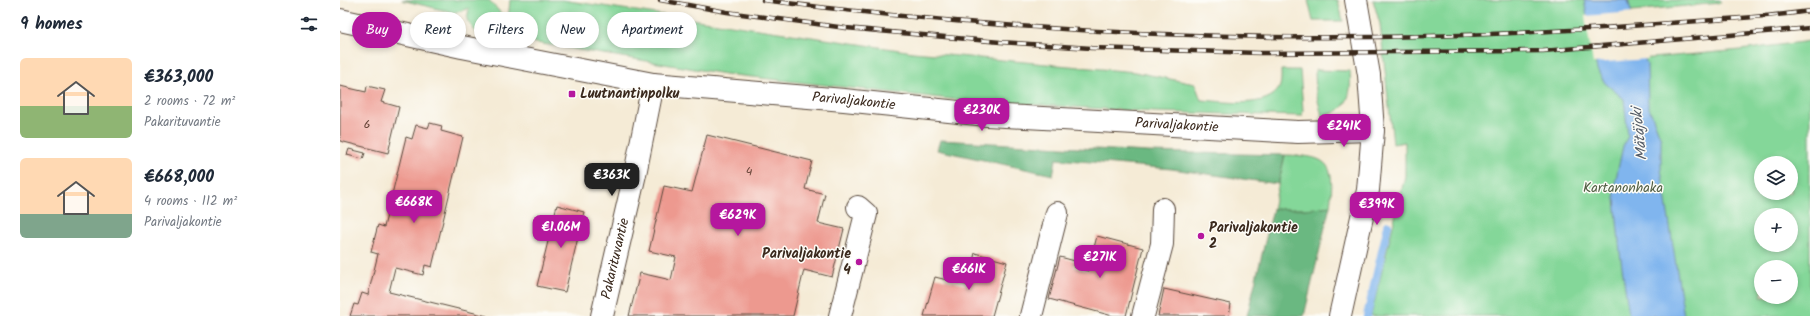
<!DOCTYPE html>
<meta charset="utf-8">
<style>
body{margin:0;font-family:Kalam,sans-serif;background:#f2f2f3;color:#1f2937;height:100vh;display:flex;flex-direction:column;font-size:15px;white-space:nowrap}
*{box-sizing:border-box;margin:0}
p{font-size:13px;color:#747a83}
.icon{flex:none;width:22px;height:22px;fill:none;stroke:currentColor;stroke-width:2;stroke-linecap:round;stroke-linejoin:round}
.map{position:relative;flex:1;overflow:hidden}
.panel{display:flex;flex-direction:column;background:#fff;width:340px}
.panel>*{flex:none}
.banner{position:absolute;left:12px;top:12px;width:380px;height:36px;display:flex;gap:8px}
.buttons{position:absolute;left:1414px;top:156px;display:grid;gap:8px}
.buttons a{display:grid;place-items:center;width:44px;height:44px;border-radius:50%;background:#fff;box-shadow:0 2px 6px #0003;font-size:20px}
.price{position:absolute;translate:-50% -34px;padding:0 9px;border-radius:8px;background:#b5179e;color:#fff;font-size:13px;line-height:26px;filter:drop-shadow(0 1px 2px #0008)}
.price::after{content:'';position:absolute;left:50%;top:24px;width:12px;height:9px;margin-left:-6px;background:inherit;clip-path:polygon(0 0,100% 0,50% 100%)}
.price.active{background:#222;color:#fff}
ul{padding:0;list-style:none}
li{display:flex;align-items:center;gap:12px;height:100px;padding:0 20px}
li span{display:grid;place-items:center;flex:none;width:112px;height:80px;border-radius:6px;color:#555}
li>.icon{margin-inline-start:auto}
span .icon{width:48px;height:48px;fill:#fffc;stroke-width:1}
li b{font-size:17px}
h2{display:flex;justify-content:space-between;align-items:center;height:48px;padding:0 20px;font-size:17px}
.pill{padding:0 14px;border-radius:18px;background:#fff;box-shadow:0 2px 6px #0003;font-size:14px;line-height:36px}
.pill.active{background:#b5179e;color:#fff}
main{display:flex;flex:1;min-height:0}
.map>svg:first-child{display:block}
</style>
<main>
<section class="panel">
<h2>9 homes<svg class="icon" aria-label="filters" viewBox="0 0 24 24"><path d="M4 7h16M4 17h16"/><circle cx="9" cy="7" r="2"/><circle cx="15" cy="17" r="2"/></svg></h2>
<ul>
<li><span style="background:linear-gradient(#ffd9b3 60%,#8fb573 0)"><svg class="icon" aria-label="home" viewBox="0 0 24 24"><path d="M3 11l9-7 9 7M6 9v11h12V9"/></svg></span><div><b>€363,000</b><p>2 rooms · 72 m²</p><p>Pakarituvantie</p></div></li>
<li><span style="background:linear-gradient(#ffd9b3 70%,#7fa58c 0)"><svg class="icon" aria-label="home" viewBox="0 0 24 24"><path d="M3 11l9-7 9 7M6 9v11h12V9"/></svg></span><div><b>€668,000</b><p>4 rooms · 112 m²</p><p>Parivaljakontie</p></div></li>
</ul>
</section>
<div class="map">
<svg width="1470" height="316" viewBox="0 0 1470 316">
<rect width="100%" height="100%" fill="#fdfcf7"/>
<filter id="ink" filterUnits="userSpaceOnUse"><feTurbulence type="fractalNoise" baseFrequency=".025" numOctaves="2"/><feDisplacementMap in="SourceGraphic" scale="8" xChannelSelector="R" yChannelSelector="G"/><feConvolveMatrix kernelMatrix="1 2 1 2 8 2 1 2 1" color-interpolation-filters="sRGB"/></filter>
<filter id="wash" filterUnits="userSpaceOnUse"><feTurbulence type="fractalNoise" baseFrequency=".012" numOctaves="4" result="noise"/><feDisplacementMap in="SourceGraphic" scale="16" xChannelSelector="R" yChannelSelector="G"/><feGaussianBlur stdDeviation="0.9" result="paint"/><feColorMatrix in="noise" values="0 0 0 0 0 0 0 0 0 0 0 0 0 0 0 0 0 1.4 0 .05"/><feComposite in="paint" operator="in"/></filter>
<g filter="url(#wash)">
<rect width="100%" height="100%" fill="#f5ebd6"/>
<path fill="#84d799" stroke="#60805c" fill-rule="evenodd" d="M 62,0 L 149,0 L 168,21 L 170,0 L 222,0 L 573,52 L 795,72 L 855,84 L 861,100 C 882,101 922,109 937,91 C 942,86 941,76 941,70 L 960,70 L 963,110 L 962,116 L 814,112 L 619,100 L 385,74 L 136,33 L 127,20 L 129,8 L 115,13 Z
M 968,0 L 998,0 L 1003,21 L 973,21 Z
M 1033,0 L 1380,0 L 1380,3 L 1292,11 L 1256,63 L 1401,50 L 1470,41 L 1470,316 L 1031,316 L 1065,176 L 1065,142 L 1053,144 L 1040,24 ZM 1421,163 L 1451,163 L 1451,193 L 1421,193 ZM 1421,215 L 1451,215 L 1451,245 L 1421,245 ZM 1421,267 L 1451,267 L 1451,297 L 1421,297 Z
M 975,70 L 1010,71 C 1012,95 1008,112 982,116 L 976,93 Z
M 945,155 C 987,156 996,161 990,206 L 966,209 L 933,209 Z"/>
<path fill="#6bb881" stroke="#537150" d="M 600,140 L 808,152 L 945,155 L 938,184 L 832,169 L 716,159 L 713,175 L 597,150 Z
M 990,206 L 964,316 L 907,316 L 933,209 L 966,209 Z"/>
<path fill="#80b5ee" stroke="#5e7086" d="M 1244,0 L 1288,0 L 1307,65 L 1308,105 L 1321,139 L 1321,169 L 1344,316 L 1289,316 L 1280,253 L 1274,188 L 1283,146 L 1288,136 L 1284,99 L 1265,83 L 1257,70 Z"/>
<path fill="#f5ebd6" d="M 1294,12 L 1308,59 L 1253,63 L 1245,16 Z"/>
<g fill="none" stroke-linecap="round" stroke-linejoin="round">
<path stroke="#80b5ee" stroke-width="8" d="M 1027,316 L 1048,225"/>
</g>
<g id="blocks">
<path fill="#ed998f" d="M 0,86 L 26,92 L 27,86 L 45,90 L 41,102 L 59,107 L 48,153 L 0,141 Z
M 90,123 L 102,126 L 101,131 L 123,137 L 92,267 L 85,265 L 83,275 L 55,268 L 49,292 L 147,316 L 10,316 L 14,304 L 18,305 L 22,293 L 28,295 L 38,254 L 31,252 L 38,225 L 44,227 L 66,137 L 72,139 L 76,125 L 88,128 Z
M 367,135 L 472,161 L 465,189 L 485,194 L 478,223 L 504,229 L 492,277 L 464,270 L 453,316 L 289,316 L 300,273 L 331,280 L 336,257 L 309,251 L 324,186 L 352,192 Z
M 9,149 L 25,153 L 23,159 L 7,155 Z
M 217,205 L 244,212 L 225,292 L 197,286 Z
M 757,236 L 803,248 L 786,316 L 773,316 L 709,299 L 720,257 L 735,261 L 734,267 L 748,271 Z
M 635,253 L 667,262 L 652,316 L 584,316 L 595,277 L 627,285 Z
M 824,289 L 891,304 L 889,316 L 818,316 Z"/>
</g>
</g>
<g filter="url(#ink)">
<use href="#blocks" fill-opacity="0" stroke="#57473a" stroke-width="1"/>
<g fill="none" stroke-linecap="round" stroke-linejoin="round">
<defs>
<g id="minor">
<path id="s1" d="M 0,20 L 122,47 L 313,84 L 504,100 L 647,115 L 958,132 L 1033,130"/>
<path id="s2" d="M 262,316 L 295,174 L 313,84"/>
<path d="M 500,316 L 526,214 L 518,207"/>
<path d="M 691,316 L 717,213"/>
<path d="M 803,316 L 822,244 L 823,209"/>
<path d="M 1000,316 L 1028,190 L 1033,130 L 1029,75 L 1016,0"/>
</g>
</defs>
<use href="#minor" stroke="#57473a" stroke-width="24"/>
<use href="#minor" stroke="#fff" stroke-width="22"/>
<defs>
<path id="rail" d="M 320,0 L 387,12 L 506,28 L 660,42 L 751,48 L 920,53 L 1203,51 L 1470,28
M 423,0 C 719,39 1020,48 1318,24 C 1368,20 1420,18 1470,11"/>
</defs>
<use href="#rail" stroke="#3b2a1e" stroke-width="4.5"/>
<use href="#rail" stroke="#fdfcf7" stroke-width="3" stroke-dasharray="9" stroke-linecap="butt"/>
</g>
</g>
<g fill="#b5179e" stroke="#fdfcf7" stroke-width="1.5">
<rect x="228" y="90" width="8" height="8" rx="2"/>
<circle cx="861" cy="236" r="4"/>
<circle cx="519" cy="262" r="4"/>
</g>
<g text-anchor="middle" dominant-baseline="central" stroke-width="3" stroke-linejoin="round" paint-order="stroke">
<g font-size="12" fill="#68463a">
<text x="27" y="124">6</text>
<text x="409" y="171">4</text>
</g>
<g font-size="14" font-weight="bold" fill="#3b2a1e" stroke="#fdfcf7" text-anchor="start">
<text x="240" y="94">Luutnantinpolku</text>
<text x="869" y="228">Parivaljakontie<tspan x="869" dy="16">2</tspan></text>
<text x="511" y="254" text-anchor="end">Parivaljakontie<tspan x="511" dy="16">4</tspan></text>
</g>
<g font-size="14" fill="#3b2a1e" stroke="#fdfcf7">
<text stroke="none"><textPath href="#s1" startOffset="521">Parivaljakontie</textPath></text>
<text stroke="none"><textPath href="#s1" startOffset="845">Parivaljakontie</textPath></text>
<text stroke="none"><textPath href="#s2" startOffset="59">Pakarituvantie</textPath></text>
</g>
<g font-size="14" fill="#515e43" stroke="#fdfcf7">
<text x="1283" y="188">Kartanonhaka</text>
</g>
<g font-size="15" font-style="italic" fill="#535b67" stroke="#fdfcf7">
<text transform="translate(1300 134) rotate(-96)">Mätäjoki</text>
</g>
</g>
</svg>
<div class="buttons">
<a><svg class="icon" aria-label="layers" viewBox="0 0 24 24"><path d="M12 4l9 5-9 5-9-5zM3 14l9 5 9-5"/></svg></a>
<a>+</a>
<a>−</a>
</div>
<b class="price" style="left:642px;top:132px">€230K</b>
<b class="price" style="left:1004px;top:148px">€241K</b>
<b class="price active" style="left:272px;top:197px">€363K</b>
<b class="price" style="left:74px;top:224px">€668K</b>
<b class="price" style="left:1037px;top:226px">€399K</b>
<b class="price" style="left:398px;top:237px">€629K</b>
<b class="price" style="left:221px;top:249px">€1.06M</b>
<b class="price" style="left:760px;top:279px">€271K</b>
<b class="price" style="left:629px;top:291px">€661K</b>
<div class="banner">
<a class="pill active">Buy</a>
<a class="pill">Rent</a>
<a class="pill">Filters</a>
<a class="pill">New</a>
<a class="pill">Apartment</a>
</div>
</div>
</main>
